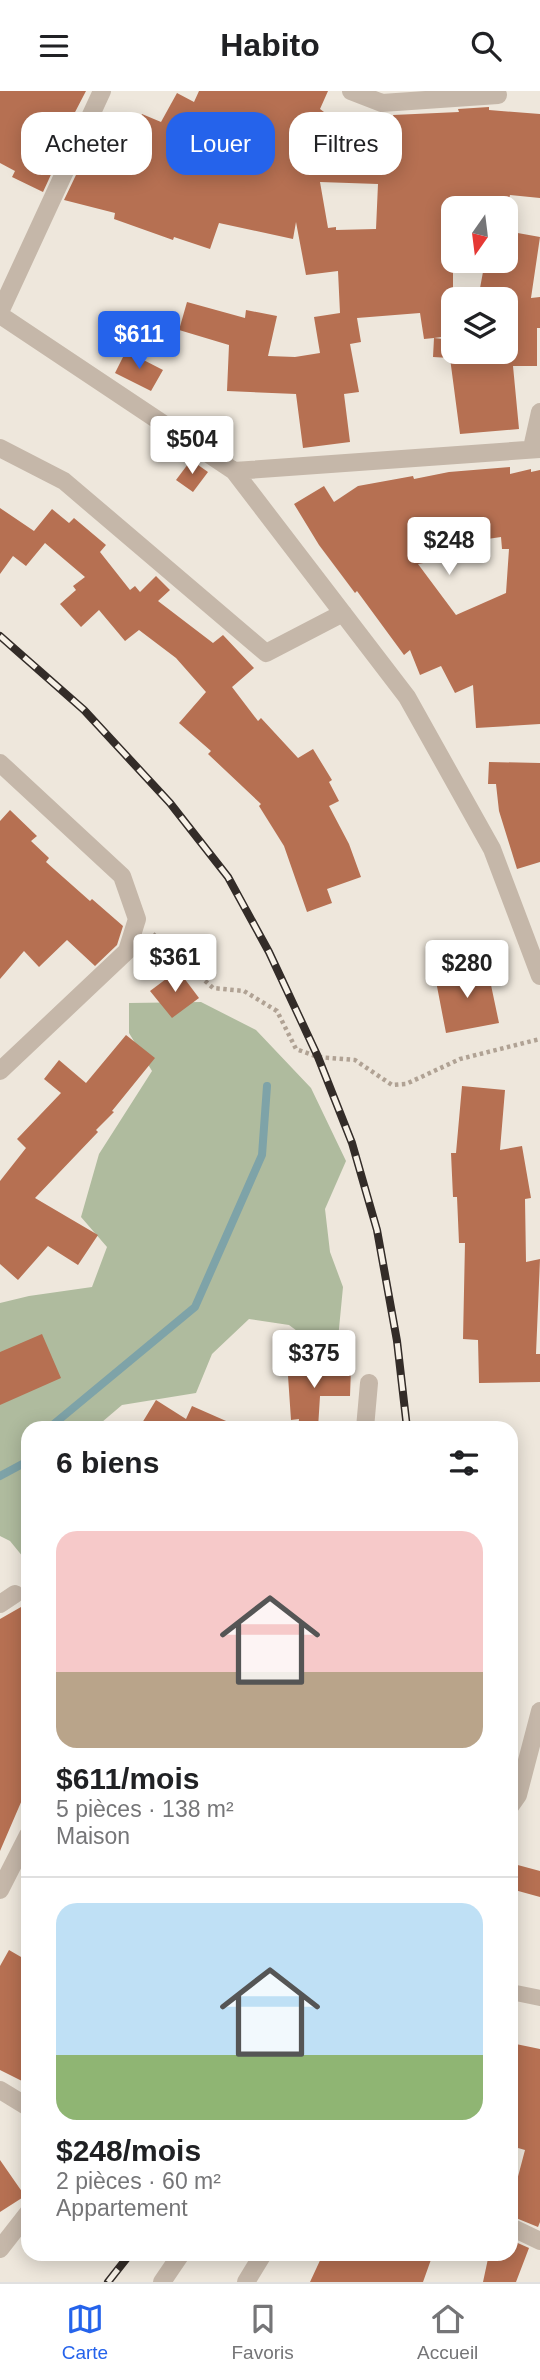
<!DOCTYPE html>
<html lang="fr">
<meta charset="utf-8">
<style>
body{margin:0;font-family:Helvetica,sans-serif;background:#f2f2f2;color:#202124;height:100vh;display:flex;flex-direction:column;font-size:26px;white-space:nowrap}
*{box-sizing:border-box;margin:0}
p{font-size:23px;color:#757577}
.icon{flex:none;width:38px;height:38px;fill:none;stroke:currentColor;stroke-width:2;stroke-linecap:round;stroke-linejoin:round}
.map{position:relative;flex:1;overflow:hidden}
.drawer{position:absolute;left:21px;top:1330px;width:497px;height:840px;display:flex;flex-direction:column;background:#fff;border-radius:21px;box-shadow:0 4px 18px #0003}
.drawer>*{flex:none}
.guide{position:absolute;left:21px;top:21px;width:499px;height:63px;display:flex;gap:14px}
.needle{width:46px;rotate:194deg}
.buttons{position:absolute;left:441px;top:105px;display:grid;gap:14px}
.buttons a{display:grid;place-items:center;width:77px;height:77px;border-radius:14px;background:#fff;box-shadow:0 4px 18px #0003;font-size:35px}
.price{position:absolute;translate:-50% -60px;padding:0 16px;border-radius:7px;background:#fff;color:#222;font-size:23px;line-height:46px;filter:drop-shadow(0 2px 4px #0008)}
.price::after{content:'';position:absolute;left:50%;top:42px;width:21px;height:16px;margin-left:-10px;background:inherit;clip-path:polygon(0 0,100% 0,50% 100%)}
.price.selected{background:#2563eb;color:#fff}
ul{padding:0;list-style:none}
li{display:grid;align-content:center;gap:14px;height:371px;padding:0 35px}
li+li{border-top:2px solid #e0e0e0}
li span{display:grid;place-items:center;height:217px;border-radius:21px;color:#555}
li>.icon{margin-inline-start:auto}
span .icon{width:126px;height:126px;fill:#fffc;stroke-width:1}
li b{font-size:30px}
h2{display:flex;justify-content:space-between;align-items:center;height:84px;padding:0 35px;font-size:30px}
.tag{padding:0 24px;border-radius:21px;background:#fff;box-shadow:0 4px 18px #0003;font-size:24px;line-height:63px}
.tag.selected{background:#2563eb;color:#fff}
header{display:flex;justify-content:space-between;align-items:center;height:91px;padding:0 35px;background:#fff;font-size:32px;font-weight:700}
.menu{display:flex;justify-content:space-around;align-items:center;height:98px;border-top:2px solid #e0e0e0;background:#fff;font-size:19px;color:#757577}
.menu a{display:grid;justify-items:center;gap:4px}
.menu .selected{color:#2563eb}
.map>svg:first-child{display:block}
</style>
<header><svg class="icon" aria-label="menu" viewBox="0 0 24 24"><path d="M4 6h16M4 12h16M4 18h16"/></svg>Habito<svg class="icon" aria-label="search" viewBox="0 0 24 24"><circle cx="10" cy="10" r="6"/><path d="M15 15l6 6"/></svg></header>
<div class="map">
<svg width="540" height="2191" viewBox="0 0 540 2191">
<rect width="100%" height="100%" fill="#eee7dc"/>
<path fill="#afbb9e" d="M 201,911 L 256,939 L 311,997 L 346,1070 L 325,1118 L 330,1161 L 343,1196 L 338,1248 L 312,1251 L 289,1234 L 249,1228 L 212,1263 L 196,1302 L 122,1314 L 95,1337 L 28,1337 L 28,1472 L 10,1450 L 0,1445 L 0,1212 L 29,1205 L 92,1196 L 107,1156 L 81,1126 L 99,1063 L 152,980 L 129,942 L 129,912 Z"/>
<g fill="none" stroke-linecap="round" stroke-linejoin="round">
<path stroke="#7ea3a8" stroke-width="8" d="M 49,1337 L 195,1216 L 262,1064 L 267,995
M 0,1385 L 28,1370"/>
</g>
<path fill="#b67052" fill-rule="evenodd" d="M 0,0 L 86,0 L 60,50 L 65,53 L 43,101 L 12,86 L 15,80 L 0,72 Z
M 199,0 L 328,0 L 320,18 L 332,27 L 313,54 L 397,57 L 393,24 L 459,21 L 458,18 L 489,16 L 489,19 L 540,23 L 540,107 L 510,104 L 509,108 L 453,117 L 453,208 L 444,208 L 449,245 L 434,247 L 453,249 L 453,263 L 468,265 L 469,261 L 506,261 L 506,208 L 478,208 L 485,170 L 506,170 L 506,140 L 540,146 L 531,207 L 540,206 L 540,237 L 537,237 L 537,275 L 513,275 L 519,338 L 460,343 L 450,267 L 433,266 L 434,247 L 424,248 L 420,222 L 357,227 L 361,251 L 350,253 L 359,301 L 344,303 L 350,351 L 303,357 L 296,303 L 227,300 L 229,254 L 179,239 L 187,211 L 245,227 L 246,219 L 277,225 L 268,265 L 295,266 L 320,262 L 314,226 L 340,222 L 338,180 L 306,184 L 296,131 L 293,148 L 219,132 L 210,158 L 174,146 L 173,149 L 114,128 L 115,122 L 64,109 L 86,63 L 100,70 L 123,23 L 139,30 L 142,23 L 161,31 L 177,2 L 194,11 ZM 320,91 L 378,93 L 376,138 L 336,139 L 336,136 L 328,137 Z
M 126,260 L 163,279 L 151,300 L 115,282 Z
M 191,369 L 208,381 L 193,401 L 176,389 Z
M 510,376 L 510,383 L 531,378 L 531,381 L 540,379 L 540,633 L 476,637 L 473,594 L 455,602 L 441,575 L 420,584 L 410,559 L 404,564 L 357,500 L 355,502 L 319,454 L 294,413 L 324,395 L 334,411 L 358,395 L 413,385 L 414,388 L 449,381 ZM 501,446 L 502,458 L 509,458 L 506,502 L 456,524 L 418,473 L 456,466 L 453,453 Z
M 0,417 L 34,440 L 52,418 L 69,432 L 74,427 L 106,454 L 100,461 L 130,499 L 135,495 L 140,501 L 156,485 L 170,499 L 158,510 L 213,552 L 223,544 L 254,577 L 232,596 L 258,630 L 261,627 L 298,667 L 313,658 L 332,689 L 329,691 L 339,710 L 329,715 L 349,753 L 361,786 L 327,798 L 332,812 L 307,821 L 284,755 L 259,715 L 261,713 L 208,663 L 211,660 L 179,632 L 206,601 L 176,567 L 139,539 L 125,550 L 99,519 L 81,536 L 60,513 L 76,499 L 73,495 L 85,486 L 45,452 L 26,475 L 13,465 L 0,483 Z
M 489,671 L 540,672 L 540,771 L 517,778 L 499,720 L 496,693 L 488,693 Z
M 10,719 L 37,745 L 31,750 L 49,767 L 46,771 L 90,810 L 92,808 L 123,835 L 117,854 L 95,875 L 67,849 L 39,876 L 24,860 L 0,888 L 0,730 Z
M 487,875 L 499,932 L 446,942 L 435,885 Z
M 178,879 L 199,907 L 172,927 L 150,900 Z
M 126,944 L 155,967 L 112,1020 L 114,1021 L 96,1039 L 98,1041 L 35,1107 L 98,1144 L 78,1174 L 48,1155 L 18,1189 L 0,1173 L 0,1090 L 26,1057 L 17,1048 L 61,1002 L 44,988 L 59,969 L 86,992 Z
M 462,995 L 505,999 L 500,1059 L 522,1055 L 531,1107 L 525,1108 L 526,1171 L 540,1168 L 536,1263 L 540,1263 L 540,1291 L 479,1292 L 478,1249 L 463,1248 L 465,1152 L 459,1152 L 457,1106 L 453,1106 L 451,1062 L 456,1062 Z
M 42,1243 L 61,1287 L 0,1314 L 0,1261 Z
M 287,1270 L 312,1270 L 312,1276 L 351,1277 L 350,1305 L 320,1305 L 318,1337 L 298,1337 L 299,1328 L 291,1329 Z
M 156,1309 L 186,1328 L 192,1315 L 242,1337 L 139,1337 Z
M 28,1512 L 28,1695 L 0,1760 L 0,1528 Z
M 514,1773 L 540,1780 L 540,1806 L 511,1798 Z
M 9,1859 L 28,1870 L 28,1993 L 0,1979 L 0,1875 Z
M 511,1952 L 540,1958 L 540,2131 L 538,2136 L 511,2125 L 511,2112 L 525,2059 L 511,2055 Z
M 0,2069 L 25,2105 L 0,2121 Z
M 511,2149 L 529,2157 L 516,2191 L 483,2191 L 489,2163 L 511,2163 Z
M 323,2163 L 433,2163 L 423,2191 L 310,2191 Z"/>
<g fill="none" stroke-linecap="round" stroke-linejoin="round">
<path stroke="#b0a294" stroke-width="4.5" stroke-dasharray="3.5 3.5" stroke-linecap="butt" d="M 153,843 L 213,897 L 244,900 L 277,920 L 296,958 L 318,966 L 355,969 L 392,994 L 406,993 L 460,968 L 540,948"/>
<path stroke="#c5b7a9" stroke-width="16" d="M 511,1901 L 540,1907"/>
<path stroke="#c5b7a9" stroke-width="18" d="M 351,0 L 382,12 L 498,4
M 0,221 L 102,0
M 0,224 L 234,380 L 407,606 L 492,758 L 540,885
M 0,357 L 64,390 L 266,562 L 343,522
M 532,357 L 540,321
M 234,380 L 540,358
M 0,672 L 122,785 L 137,828 L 127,860 L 0,980
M 365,1337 L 369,1292
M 0,1513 L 15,1503
M 511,1714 L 518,1704 L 540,1620
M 0,1799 L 28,1744
M 0,1999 L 28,2016
M 511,2136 L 540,2150
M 0,2158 L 28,2122
M 162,2191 L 181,2163
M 246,2191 L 263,2163"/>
<defs>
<path id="rail" d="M 0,545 L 84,619 L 170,712 L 228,786 L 269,861 L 318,966 L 352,1052 L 377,1139 L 397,1250 L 407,1337
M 108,2191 L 130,2163"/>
</defs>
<use href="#rail" stroke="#332c28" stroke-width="8"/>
<use href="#rail" stroke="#f7f1e7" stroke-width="5" stroke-dasharray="16" stroke-linecap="butt"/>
</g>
</svg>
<div class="buttons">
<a><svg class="needle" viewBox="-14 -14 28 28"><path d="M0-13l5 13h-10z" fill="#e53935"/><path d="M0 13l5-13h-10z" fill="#757577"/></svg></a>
<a><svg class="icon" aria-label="layers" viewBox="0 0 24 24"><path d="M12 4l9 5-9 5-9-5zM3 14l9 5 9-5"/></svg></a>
</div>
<b class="price selected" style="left:139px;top:280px">$611</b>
<b class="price" style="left:192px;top:385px">$504</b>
<b class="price" style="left:449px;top:486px">$248</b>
<b class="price" style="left:175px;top:903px">$361</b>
<b class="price" style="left:467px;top:909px">$280</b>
<b class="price" style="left:314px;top:1299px">$375</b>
<div class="guide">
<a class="tag">Acheter</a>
<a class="tag selected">Louer</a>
<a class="tag">Filtres</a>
</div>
<section class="drawer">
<h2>6 biens<svg class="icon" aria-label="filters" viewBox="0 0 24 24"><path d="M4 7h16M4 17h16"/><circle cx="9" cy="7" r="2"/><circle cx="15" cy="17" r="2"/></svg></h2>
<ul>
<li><span style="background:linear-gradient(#f6c9c9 65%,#b9a48a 0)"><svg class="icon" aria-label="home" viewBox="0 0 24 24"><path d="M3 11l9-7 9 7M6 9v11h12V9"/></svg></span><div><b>$611/mois</b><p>5 pièces · 138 m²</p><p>Maison</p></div></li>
<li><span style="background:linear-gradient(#bfe0f5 70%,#8fb573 0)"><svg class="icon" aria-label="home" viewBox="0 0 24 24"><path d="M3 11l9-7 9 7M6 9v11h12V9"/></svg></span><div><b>$248/mois</b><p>2 pièces · 60 m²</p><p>Appartement</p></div></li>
</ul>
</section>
</div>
<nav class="menu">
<a class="selected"><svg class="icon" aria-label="map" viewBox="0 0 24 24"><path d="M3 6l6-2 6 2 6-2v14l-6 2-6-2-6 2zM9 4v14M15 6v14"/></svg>Carte</a>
<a><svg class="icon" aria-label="saved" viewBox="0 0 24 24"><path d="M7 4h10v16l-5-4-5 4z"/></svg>Favoris</a>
<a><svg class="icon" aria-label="home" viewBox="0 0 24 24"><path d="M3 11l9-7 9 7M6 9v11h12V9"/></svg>Accueil</a>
</nav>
